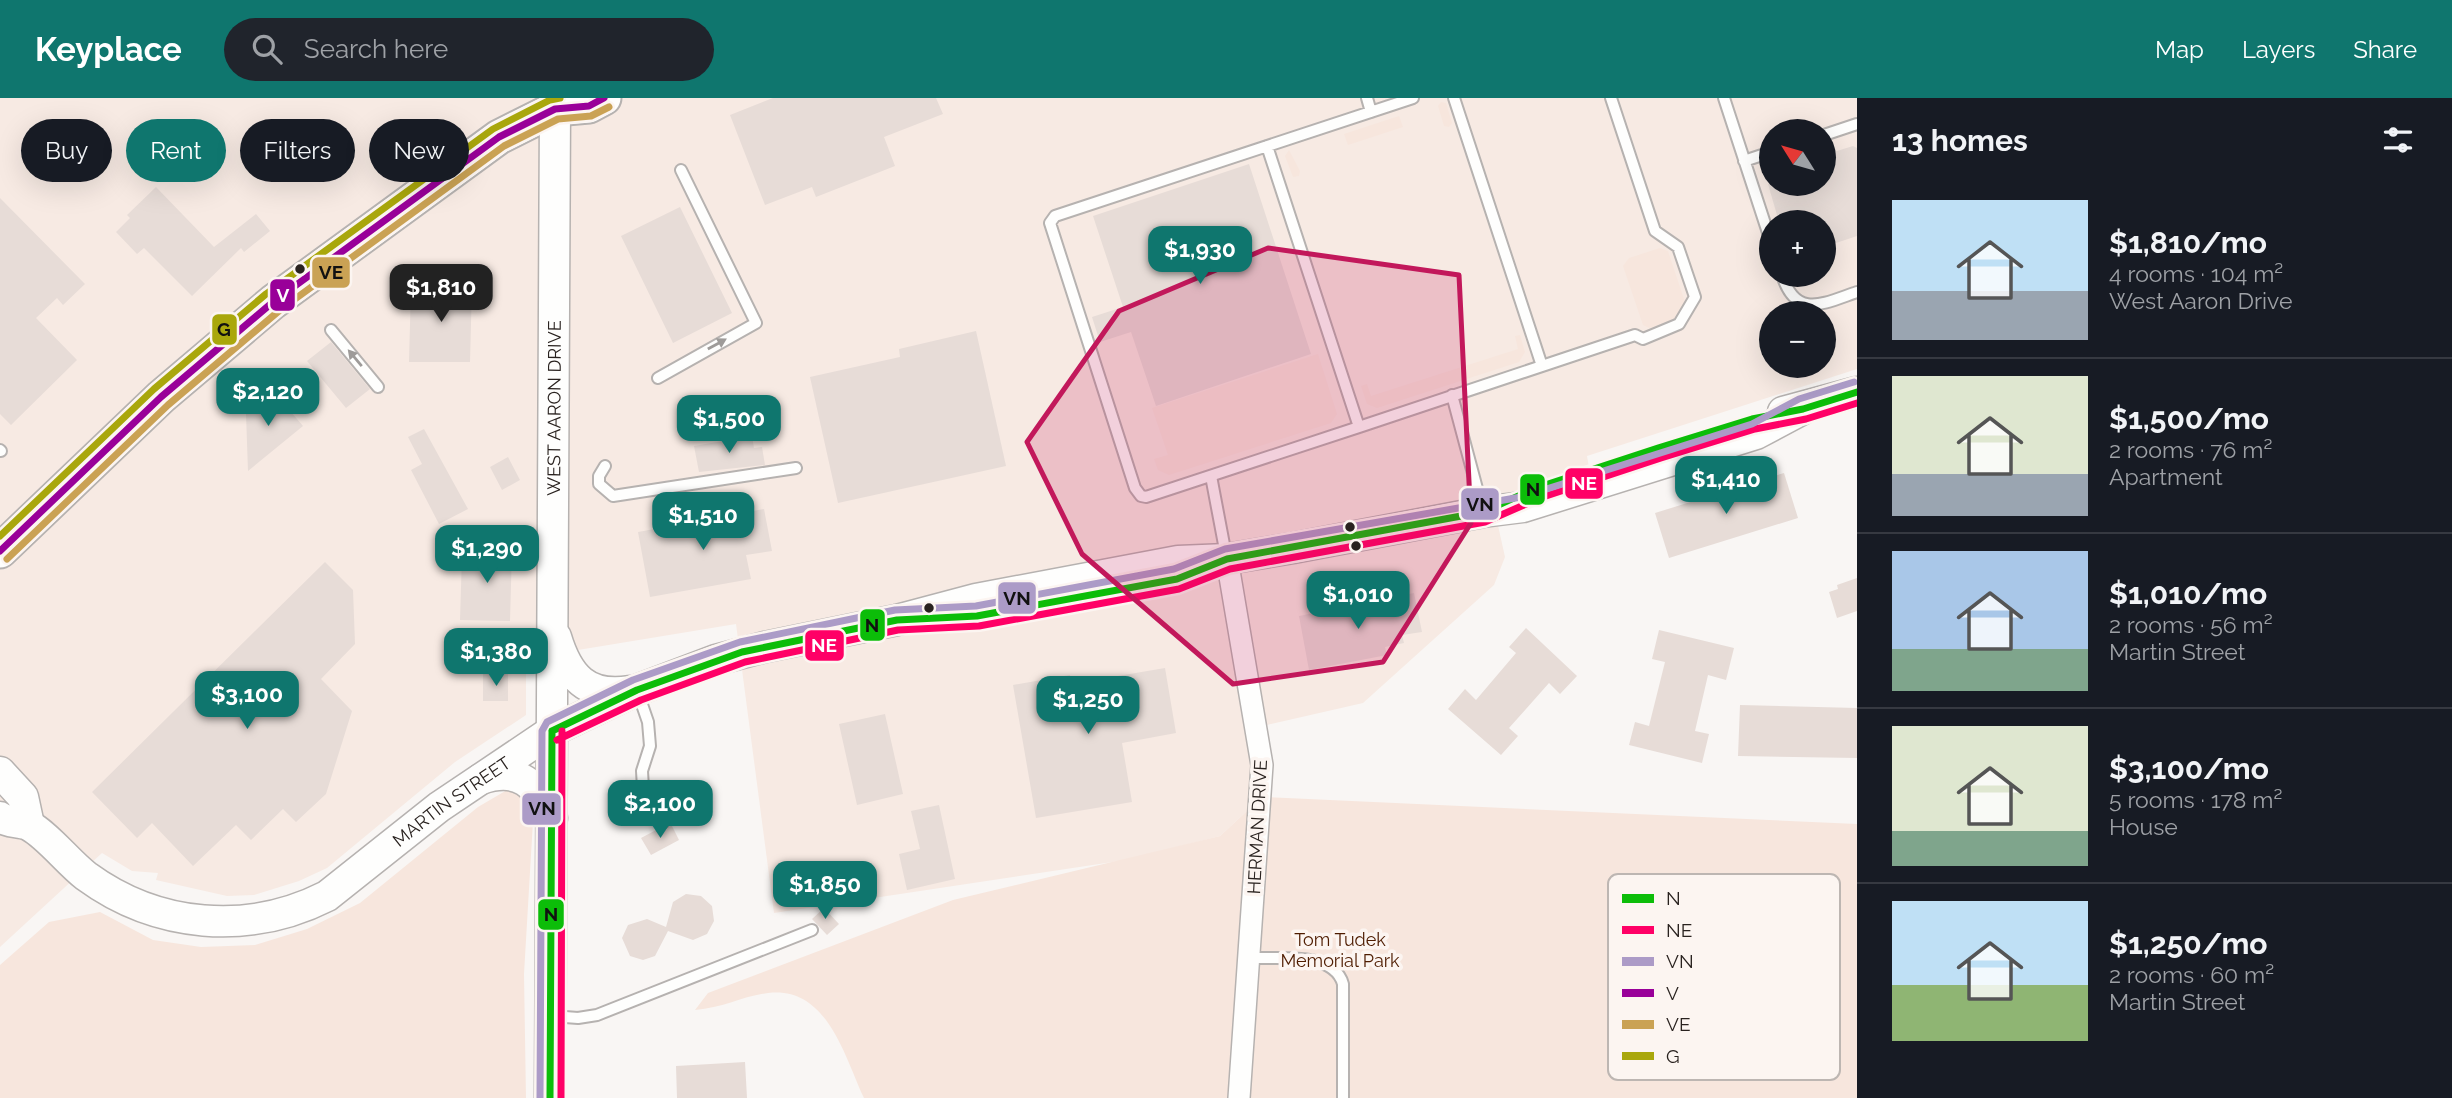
<!DOCTYPE html>
<meta charset="utf-8">
<style>
body{margin:0;font-family:Raleway,sans-serif;background:#20242c;color:#f1f3f6;height:100vh;display:flex;flex-direction:column;font-size:26px;white-space:nowrap}
*{box-sizing:border-box;margin:0}
p{font-size:23px;color:#9ea1a6}
.icon{flex:none;width:38px;height:38px;fill:none;stroke:currentColor;stroke-width:2;stroke-linecap:round;stroke-linejoin:round}
.map{position:relative;flex:1;overflow:hidden}
.sheet{display:flex;flex-direction:column;background:#171b24;width:595px}
.sheet>*{flex:none}
.banner{position:absolute;left:21px;top:21px;width:665px;height:63px;display:flex;gap:14px}
.needle{width:46px;rotate:307deg}
.fabs{position:absolute;left:1759px;top:21px;display:grid;gap:14px}
.fabs a{display:grid;place-items:center;width:77px;height:77px;border-radius:50%;background:#171b24;box-shadow:0 7px 28px #0002;font-size:35px}
.price{position:absolute;translate:-50% -60px;padding:0 16px;border-radius:14px;background:#0f766e;color:#fff;font-size:23px;line-height:46px;filter:drop-shadow(0 2px 4px #0008)}
.price::after{content:'';position:absolute;left:50%;top:42px;width:21px;height:16px;margin-left:-10px;background:inherit;clip-path:polygon(0 0,100% 0,50% 100%)}
.price.current{background:#222;color:#fff}
ul{padding:0;list-style:none}
li{display:flex;align-items:center;gap:21px;height:175px;padding:0 35px}
li+li{border-top:2px solid #363941}
li span{display:grid;place-items:center;flex:none;width:196px;height:140px;border-radius:0px;color:#555}
li>.icon{margin-inline-start:auto}
span .icon{width:84px;height:84px;fill:#fffc;stroke-width:1}
li b{font-size:30px}
h2{display:flex;justify-content:space-between;align-items:center;height:84px;padding:0 35px;font-size:30px}
.tag{padding:0 24px;border-radius:32px;background:#171b24;box-shadow:0 7px 28px #0002;font-size:24px;line-height:63px}
.tag.current{background:#0f766e;color:#fff}
header{display:flex;align-items:center;gap:42px;box-sizing:border-box;height:98px;padding:0 35px;background:#0f766e;color:#fff}
header strong{font-size:33px}
nav{display:flex;gap:38px;margin-inline-start:auto;font-size:24px}
.search{width:490px;height:63px;background:#20242c;display:flex;align-items:center;gap:18px;box-sizing:border-box;padding:0 24px;border-radius:38px;color:#9ea1a6;font-size:26px}
main{display:flex;flex:1;min-height:0}
.map>svg:first-child{display:block}
</style>
<header>
<strong>Keyplace</strong>
<div class="search"><svg class="icon" aria-label="search" viewBox="0 0 24 24"><circle cx="10" cy="10" r="6"/><path d="M15 15l6 6"/></svg>Search here</div>
<nav><a>Map</a><a>Layers</a><a>Share</a></nav>
</header>
<main>
<div class="map">
<svg width="1857" height="1000" viewBox="0 0 1857 1000">
<rect width="100%" height="100%" fill="#f9f6f4"/>
<path fill="#f7eae3" fill-rule="evenodd" d="M 0,0 L 1857,0 L 1857,271 L 1587,358 L 1593,392 L 1497,423 L 1505,459 L 1494,487 L 1363,605 L 1258,629 L 1262,699 L 1220,738 L 1126,762 L 774,815 L 736,526 L 578,552 L 526,568 L 526,617 L 455,664 L 327,770 L 299,783 L 254,797 L 227,798 L 156,782 L 158,775 L 132,773 L 102,755 L 0,849 ZM 1771,33 L 1824,33 L 1824,86 L 1771,86 ZM 1771,124 L 1824,124 L 1824,177 L 1771,177 ZM 1771,215 L 1824,215 L 1824,268 L 1771,268 Z"/>
<path fill="#f7e6dd" d="M 1441,4 L 1446,5 L 1452,25 L 1449,29 L 1444,28 L 1438,8 Z
M 1399,18 L 1403,29 L 1348,47 L 1344,36 Z
M 1289,52 L 1300,73 L 1299,78 L 1293,79 L 1285,58 Z
M 1660,150 L 1668,153 L 1685,204 L 1674,224 L 1649,230 L 1643,227 L 1623,168 L 1629,160 Z
M 1520,237 L 1525,254 L 1519,264 L 1377,310 L 1367,306 L 1361,288 L 1367,286 L 1371,298 L 1518,251 L 1515,238 Z
M 1318,256 L 1337,316 L 1331,325 L 1169,377 L 1158,372 L 1154,361 L 1168,357 L 1152,310 Z
M 507,692 L 526,699 L 533,723 L 524,876 L 526,1000 L 0,1000 L 0,867 L 49,824 L 100,814 L 153,842 L 201,849 L 255,847 L 307,831 L 360,805 L 478,709 Z
M 1262,699 L 1857,726 L 1857,1000 L 864,1000 C 844,957 827,888 768,895 C 743,898 723,910 695,912 L 708,895 L 953,802 L 1220,738 Z"/>
<path fill="#e7dcd7" d="M 773,0 L 936,0 L 943,16 L 884,39 L 895,68 L 816,99 L 812,89 L 765,107 L 730,17 Z
M 1853,48 L 1857,50 L 1857,138 L 1833,146 L 1829,131 L 1824,133 L 1824,124 L 1779,124 L 1768,86 L 1824,86 L 1824,57 Z
M 1249,66 L 1311,256 L 1156,308 L 1131,234 L 1100,244 L 1092,219 L 1123,209 L 1093,118 Z
M 156,89 L 214,149 L 256,116 L 270,133 L 244,154 L 241,150 L 192,198 L 144,150 L 137,156 L 116,134 L 130,120 L 127,117 Z
M 0,100 L 85,186 L 63,207 L 57,200 L 36,220 L 77,262 L 11,327 L 0,316 Z
M 680,109 L 732,215 L 673,245 L 621,138 Z
M 472,187 L 470,264 L 409,264 L 411,189 Z
M 976,233 L 1006,368 L 838,405 L 810,279 L 900,259 L 899,251 Z
M 331,244 L 370,291 L 346,310 L 307,263 Z
M 273,293 L 303,328 L 248,373 L 246,316 Z
M 424,331 L 468,411 L 439,426 L 411,372 L 422,366 L 408,339 Z
M 752,338 L 754,350 L 762,349 L 765,367 L 699,374 L 694,348 Z
M 508,359 L 520,382 L 502,392 L 490,369 Z
M 1784,375 L 1798,420 L 1669,460 L 1655,415 Z
M 764,411 L 772,453 L 746,457 L 751,481 L 650,499 L 638,434 Z
M 479,449 L 512,450 L 510,523 L 460,522 L 462,457 L 479,457 Z
M 325,464 L 353,492 L 355,546 L 321,581 L 352,613 L 326,696 L 296,724 L 283,711 L 251,742 L 236,727 L 193,768 L 152,725 L 137,740 L 92,694 Z
M 1857,480 L 1857,513 L 1837,520 L 1829,494 L 1838,491 L 1837,487 Z
M 1414,495 L 1422,534 L 1402,537 L 1404,545 L 1385,549 L 1387,557 L 1309,572 L 1299,518 Z
M 1526,530 L 1577,578 L 1560,596 L 1549,585 L 1509,630 L 1518,638 L 1501,657 L 1448,611 L 1465,591 L 1476,602 L 1516,555 L 1509,549 Z
M 1659,532 L 1734,550 L 1726,582 L 1708,577 L 1695,633 L 1709,636 L 1702,665 L 1629,647 L 1635,624 L 1649,628 L 1665,564 L 1652,561 Z
M 1165,570 L 1176,635 L 1122,645 L 1132,704 L 1036,720 L 1013,587 L 1070,577 L 1071,586 Z
M 483,576 L 508,576 L 508,603 L 483,603 Z
M 1740,607 L 1857,610 L 1857,660 L 1738,658 Z
M 885,616 L 903,696 L 857,707 L 839,626 Z
M 939,707 L 955,781 L 907,792 L 899,756 L 920,751 L 911,713 Z
M 671,726 L 679,742 L 651,757 L 641,740 L 658,731 L 666,732 Z
M 686,796 L 701,798 L 712,808 L 714,823 L 707,836 L 693,842 L 668,833 L 655,858 L 643,862 L 630,858 L 622,840 L 628,827 L 647,821 L 666,829 L 673,804 Z
M 824,810 L 839,826 L 827,837 L 812,821 Z
M 745,964 L 747,1000 L 677,1000 L 676,968 Z"/>
<g fill="none" stroke-linecap="round" stroke-linejoin="round">
<defs>
<path id="lane" d="M 1367,0 L 1371,14
M 1454,0 L 1542,268
M 1724,0 L 1771,144
M 1824,37 L 1857,26
M 1267,48 L 1359,329 L 1635,237 L 1643,241 L 1679,226 L 1695,199 L 1678,149 L 1655,133 L 1611,0
M 1744,63 L 1771,54
M 1782,177 C 1796,221 1822,206 1857,194
M 331,232 L 378,289
M 658,280 L 756,225 L 681,72
M 1452,297 L 1483,413
M 1359,329 L 1146,399 L 1141,398 L 1135,390 L 1050,125 L 1055,118 L 1413,0
M 0,352 L 1,353
M 605,368 L 599,378 L 599,386 L 613,398 L 796,370
M 1211,378 L 1226,457
M 638,595 L 648,624 L 650,648 L 642,673 L 643,690 L 663,725
M 1250,860 C 1278,861 1334,853 1343,886 L 1343,1000
M 552,918 L 578,920 L 597,917 L 812,832"/>
<path id="street" d="M 1227,461 L 1262,667 L 1239,1000"/>
<g id="secondary">
<path d="M 1783,314 L 1857,294"/>
<path d="M 556,539 C 568,579 587,600 630,593"/>
<path d="M 0,674 L 23,699 L 29,727"/>
<path d="M 481,681 C 519,668 537,686 552,720"/>
<path id="s1" d="M 0,719 C 9,726 21,723 30,728 C 48,738 68,764 86,778 C 157,830 248,838 327,798 L 439,709 L 552,633 L 637,592 L 716,562 L 765,549 L 897,522 L 976,501 L 1178,463 L 1227,461 L 1293,450 L 1483,414 L 1523,409 L 1756,336 L 1803,311"/>
<path id="s2" d="M 550,1000 L 555,11"/>
</g>
<path id="primary" d="M 0,453 L 161,299 L 273,204 L 499,39 L 555,11 L 589,8 L 604,0"/>
</defs>
<use href="#lane" stroke="#b6b2b0" stroke-width="14"/>
<use href="#street" stroke="#b6b2b0" stroke-width="24"/>
<use href="#secondary" stroke="#b6b2b0" stroke-width="33"/>
<use href="#primary" stroke="#b6b2b0" stroke-width="37"/>
<use href="#lane" stroke="#fefefd" stroke-width="10"/>
<use href="#street" stroke="#fefefd" stroke-width="21"/>
<use href="#secondary" stroke="#fefefd" stroke-width="30"/>
<use href="#primary" stroke="#fefefd" stroke-width="33"/>
<defs>
<path id="bus-1" d="M 552,633 L 637,592 L 742,554 L 897,522 L 977,518 L 1177,481 L 1227,461 L 1483,414 L 1536,390 L 1658,350 L 1752,321 L 1803,311 L 1857,294
M 550,1000 L 552,633"/>
<path id="bus-2" d="M 557,642 L 641,602 L 745,564 L 898,532 L 979,528 L 1179,491 L 1230,471 L 1485,424 L 1540,400 L 1661,360 L 1755,331 L 1806,321 L 1857,305
M 561,1000 L 562,633"/>
<path id="bus-3" d="M 540,1000 L 542,633 L 547,624 L 633,582 L 740,544 L 895,512 L 976,508 L 1174,471 L 1225,451 L 1521,399 L 1752,326 L 1799,301 L 1854,284"/>
<path id="bus-4" d="M 0,453 L 161,299 L 273,204 L 499,39 L 555,11 L 589,8 L 604,0"/>
<path id="bus-5" d="M 7,461 L 168,307 L 280,212 L 504,48 L 558,21 L 591,18 L 609,9"/>
<path id="bus-6" d="M 0,438 L 154,291 L 266,196 L 493,31 L 550,2 L 560,0"/>
</defs>
<use href="#bus-1" stroke="#fcf5f1" stroke-width="12"/>
<use href="#bus-2" stroke="#fcf5f1" stroke-width="12"/>
<use href="#bus-3" stroke="#fcf5f1" stroke-width="12"/>
<use href="#bus-4" stroke="#fcf5f1" stroke-width="12"/>
<use href="#bus-5" stroke="#fcf5f1" stroke-width="12"/>
<use href="#bus-6" stroke="#fcf5f1" stroke-width="12"/>
<use href="#bus-1" stroke="#0cbd09" stroke-width="7"/>
<use href="#bus-2" stroke="#f06" stroke-width="7"/>
<use href="#bus-3" stroke="#ac9bc7" stroke-width="7"/>
<use href="#bus-4" stroke="#909" stroke-width="7"/>
<use href="#bus-5" stroke="#caa254" stroke-width="7"/>
<use href="#bus-6" stroke="#a9a70c" stroke-width="7"/>
</g>
<defs><path id="oneway-solid" d="M-6-.8H1V-3.2L6.5 0L1 3.2V.8H-6Z" transform="scale(1.75)"/></defs>
<g fill="#9e9b99">
<use href="#oneway-solid" transform="translate(717 246) rotate(-29)"/>
<use href="#oneway-solid" transform="translate(355 260) rotate(-130)"/>
</g>
<path fill="#c2185b" fill-opacity="0.2" stroke="#c2185b" stroke-width="5" stroke-linejoin="round" d="M 1268,150 L 1459,177 L 1471,425 L 1383,564 L 1233,586 L 1082,456 L 1027,344 L 1119,213 Z"/>
<g fill="#29221f" stroke="#fcf5f1" stroke-width="2.5">
<circle cx="300" cy="171" r="6"/>
<circle cx="1350" cy="429" r="6"/>
<circle cx="1356" cy="448" r="6"/>
<circle cx="929" cy="510" r="6"/>
</g>
<g text-anchor="middle" dominant-baseline="central" stroke-width="7" stroke-linejoin="round" paint-order="stroke">
<g font-size="18" fill="#29221f" stroke="#fcf5f1">
<text stroke="none"><textPath href="#s2" startOffset="690">WEST AARON DRIVE</textPath></text>
<text stroke="none"><textPath href="#s1" startOffset="518">MARTIN STREET</textPath></text>
<text transform="translate(1257 729) rotate(-87)">HERMAN DRIVE</text>
</g>
<g font-size="18" fill="#4e1c00" stroke="#fcf5f1">
<text x="1340" y="841">Tom Tudek<tspan x="1340" dy="21">Memorial Park</tspan></text>
</g>
</g>
<rect x="1608" y="776" width="232" height="206" rx="10" fill="#fcf5f1" stroke="#bdb6b2" stroke-width="2"/>
<rect x="1622" y="796" width="32" height="9" fill="#0cbd09"/>
<rect x="1622" y="828" width="32" height="8" fill="#f06"/>
<rect x="1622" y="859" width="32" height="9" fill="#ac9bc7"/>
<rect x="1622" y="891" width="32" height="8" fill="#909"/>
<rect x="1622" y="922" width="32" height="9" fill="#caa254"/>
<rect x="1622" y="954" width="32" height="8" fill="#a9a70c"/>
<g font-size="19" fill="#29221f">
<text x="1666" y="807">N</text>
<text x="1666" y="839">NE</text>
<text x="1666" y="870">VN</text>
<text x="1666" y="902">V</text>
<text x="1666" y="933">VE</text>
<text x="1666" y="965">G</text>
</g>
<g stroke="#fcf5f1" stroke-width="2.5">
<rect x="311" y="158" width="40" height="33" rx="7" fill="#caa254"/>
<rect x="269" y="180" width="27" height="34" rx="7" fill="#909"/>
<rect x="211" y="215" width="27" height="33" rx="7" fill="#a9a70c"/>
<rect x="1564" y="369" width="40" height="33" rx="7" fill="#f06"/>
<rect x="1519" y="375" width="27" height="33" rx="7" fill="#0cbd09"/>
<rect x="1460" y="389" width="40" height="34" rx="7" fill="#ac9bc7"/>
<rect x="997" y="483" width="40" height="34" rx="7" fill="#ac9bc7"/>
<rect x="859" y="510" width="27" height="34" rx="7" fill="#0cbd09"/>
<rect x="804" y="531" width="41" height="33" rx="7" fill="#f06"/>
<rect x="521" y="694" width="41" height="34" rx="7" fill="#ac9bc7"/>
<rect x="537" y="800" width="28" height="33" rx="7" fill="#0cbd09"/>
</g>
<g font-size="19" text-anchor="middle" font-weight="bold" fill="#fff">
<text x="283" y="204">V</text>
<text x="1584" y="392">NE</text>
<text x="824" y="554">NE</text>
</g>
<g font-size="19" text-anchor="middle" font-weight="bold" fill="#111">
<text x="331" y="181">VE</text>
<text x="224" y="238">G</text>
<text x="1533" y="398">N</text>
<text x="1480" y="413">VN</text>
<text x="1017" y="507">VN</text>
<text x="872" y="534">N</text>
<text x="542" y="717">VN</text>
<text x="551" y="823">N</text>
</g>
</svg>
<div class="fabs">
<a><svg class="needle" viewBox="-14 -14 28 28"><path d="M0-13l5 13h-10z" fill="#e53935"/><path d="M0 13l5-13h-10z" fill="#9ea1a6"/></svg></a>
<a>+</a>
<a>−</a>
</div>
<b class="price" style="left:1200px;top:188px">$1,930</b>
<b class="price current" style="left:441px;top:226px">$1,810</b>
<b class="price" style="left:268px;top:330px">$2,120</b>
<b class="price" style="left:729px;top:357px">$1,500</b>
<b class="price" style="left:1726px;top:418px">$1,410</b>
<b class="price" style="left:703px;top:454px">$1,510</b>
<b class="price" style="left:487px;top:487px">$1,290</b>
<b class="price" style="left:1358px;top:533px">$1,010</b>
<b class="price" style="left:496px;top:590px">$1,380</b>
<b class="price" style="left:247px;top:633px">$3,100</b>
<b class="price" style="left:1088px;top:638px">$1,250</b>
<b class="price" style="left:660px;top:742px">$2,100</b>
<b class="price" style="left:825px;top:823px">$1,850</b>
<div class="banner">
<a class="tag">Buy</a>
<a class="tag current">Rent</a>
<a class="tag">Filters</a>
<a class="tag">New</a>
</div>
</div>
<section class="sheet">
<h2>13 homes<svg class="icon" aria-label="filters" viewBox="0 0 24 24"><path d="M4 7h16M4 17h16"/><circle cx="9" cy="7" r="2"/><circle cx="15" cy="17" r="2"/></svg></h2>
<ul>
<li><span style="background:linear-gradient(#bfe0f5 65%,#9aa5b1 0)"><svg class="icon" aria-label="home" viewBox="0 0 24 24"><path d="M3 11l9-7 9 7M6 9v11h12V9"/></svg></span><div><b>$1,810/mo</b><p>4 rooms · 104 m²</p><p>West Aaron Drive</p></div></li>
<li><span style="background:linear-gradient(#dfe7d0 70%,#9aa5b1 0)"><svg class="icon" aria-label="home" viewBox="0 0 24 24"><path d="M3 11l9-7 9 7M6 9v11h12V9"/></svg></span><div><b>$1,500/mo</b><p>2 rooms · 76 m²</p><p>Apartment</p></div></li>
<li><span style="background:linear-gradient(#a9c7e8 70%,#7fa58c 0)"><svg class="icon" aria-label="home" viewBox="0 0 24 24"><path d="M3 11l9-7 9 7M6 9v11h12V9"/></svg></span><div><b>$1,010/mo</b><p>2 rooms · 56 m²</p><p>Martin Street</p></div></li>
<li><span style="background:linear-gradient(#dfe7d0 75%,#7fa58c 0)"><svg class="icon" aria-label="home" viewBox="0 0 24 24"><path d="M3 11l9-7 9 7M6 9v11h12V9"/></svg></span><div><b>$3,100/mo</b><p>5 rooms · 178 m²</p><p>House</p></div></li>
<li><span style="background:linear-gradient(#bfe0f5 60%,#8fb573 0)"><svg class="icon" aria-label="home" viewBox="0 0 24 24"><path d="M3 11l9-7 9 7M6 9v11h12V9"/></svg></span><div><b>$1,250/mo</b><p>2 rooms · 60 m²</p><p>Martin Street</p></div></li>
</ul>
</section>
</main>
